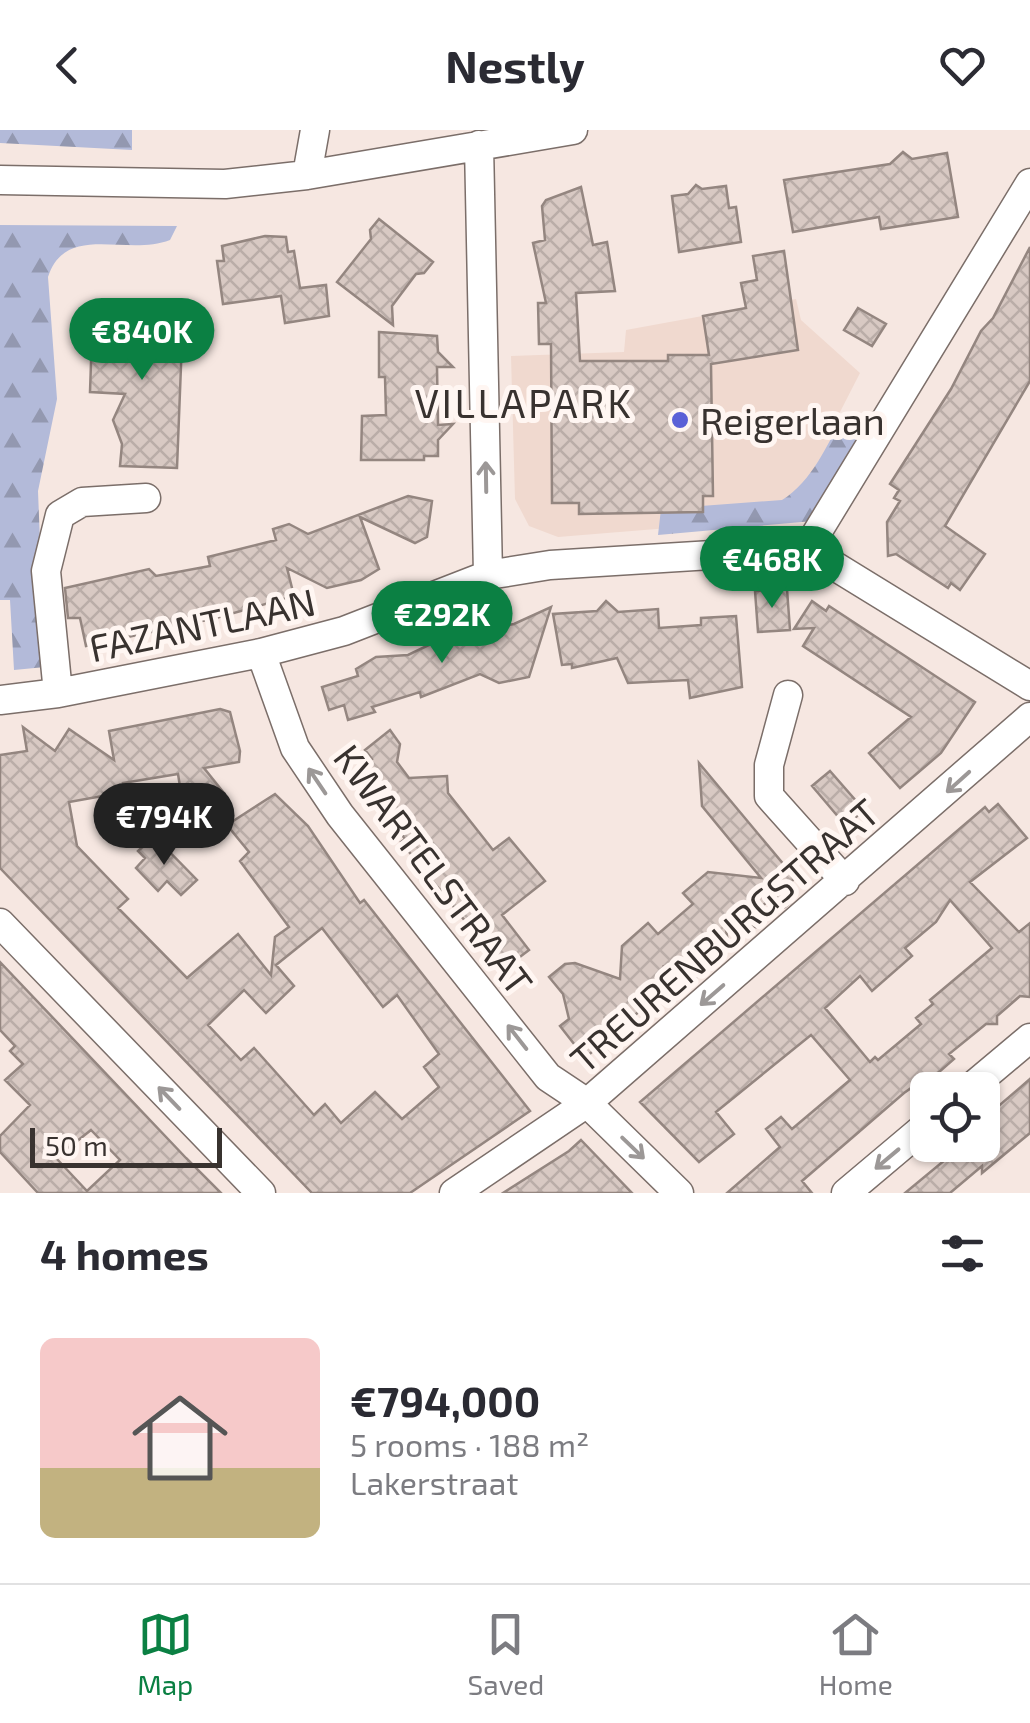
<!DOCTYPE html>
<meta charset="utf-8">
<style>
body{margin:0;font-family:"Exo 2",sans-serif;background:#f2f2f3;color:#2b2b33;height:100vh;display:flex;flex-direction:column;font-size:38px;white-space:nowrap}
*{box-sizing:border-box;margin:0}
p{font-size:32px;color:#7c7c81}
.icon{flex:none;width:55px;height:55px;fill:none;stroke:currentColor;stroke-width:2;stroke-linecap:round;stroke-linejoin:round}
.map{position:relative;height:1063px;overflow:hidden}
.panel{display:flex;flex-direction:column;background:#fff;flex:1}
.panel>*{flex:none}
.buttons{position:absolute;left:910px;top:942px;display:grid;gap:20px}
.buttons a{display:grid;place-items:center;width:90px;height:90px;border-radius:15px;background:#fff;box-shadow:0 2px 8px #0004;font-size:50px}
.scale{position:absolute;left:30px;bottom:25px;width:192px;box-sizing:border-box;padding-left:10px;border:5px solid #38322f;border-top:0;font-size:28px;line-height:35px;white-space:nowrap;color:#38322f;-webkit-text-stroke:8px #fff6f2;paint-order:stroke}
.price{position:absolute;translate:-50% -85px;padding:0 22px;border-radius:35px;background:#0b8043;color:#fff;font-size:32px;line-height:65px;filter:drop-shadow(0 2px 5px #0008)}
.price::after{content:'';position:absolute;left:50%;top:60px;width:30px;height:22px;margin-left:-15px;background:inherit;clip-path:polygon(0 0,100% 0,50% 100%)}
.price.current{background:#222;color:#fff}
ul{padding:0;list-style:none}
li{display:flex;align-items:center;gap:30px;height:250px;padding:0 40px}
li span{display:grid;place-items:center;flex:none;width:280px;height:200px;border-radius:15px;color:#555}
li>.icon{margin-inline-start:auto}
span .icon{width:120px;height:120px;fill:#fffc;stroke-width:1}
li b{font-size:42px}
h2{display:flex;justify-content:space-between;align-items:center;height:120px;padding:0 40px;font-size:42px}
header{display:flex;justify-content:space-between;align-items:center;height:130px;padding:0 40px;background:#fff;font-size:45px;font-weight:700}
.dock{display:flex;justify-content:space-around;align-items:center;height:140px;border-top:2px solid #e1e1e2;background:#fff;font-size:28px;color:#7c7c81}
.dock a{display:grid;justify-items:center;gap:5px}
.dock .current{color:#0b8043}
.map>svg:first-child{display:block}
</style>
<header><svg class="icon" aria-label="back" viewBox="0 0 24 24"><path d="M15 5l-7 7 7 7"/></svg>Nestly<svg class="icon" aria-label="heart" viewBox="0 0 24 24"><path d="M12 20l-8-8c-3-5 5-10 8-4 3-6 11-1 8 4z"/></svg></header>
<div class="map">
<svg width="1030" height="1063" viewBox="0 0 1030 1063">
<defs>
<pattern id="forest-firs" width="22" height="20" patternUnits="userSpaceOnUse" patternTransform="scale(2.5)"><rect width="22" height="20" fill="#b3bad9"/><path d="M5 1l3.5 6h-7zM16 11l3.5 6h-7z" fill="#9398b0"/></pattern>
<pattern id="building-cross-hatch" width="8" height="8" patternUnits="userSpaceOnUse" patternTransform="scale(2.5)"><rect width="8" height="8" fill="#d8c9c3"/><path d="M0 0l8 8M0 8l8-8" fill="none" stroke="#baada8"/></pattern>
</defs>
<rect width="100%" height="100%" fill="#f6e7e1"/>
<path fill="#f0d9cf" d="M 796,169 L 801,190 L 860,243 L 839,284 L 857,296 L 803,387 L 558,407 L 529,396 L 515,369 L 511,226 L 624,222 L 626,200 Z"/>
<path fill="url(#forest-firs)" d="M 0,0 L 132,0 L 132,20 L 0,13 Z
M 0,95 L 177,96 L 170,110 C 126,127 66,92 48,147 L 57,269 L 38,361 L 45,537 L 14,540 L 10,470 L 0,470 Z
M 844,284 L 872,296 L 813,391 L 658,405 L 661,379 L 782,370 C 812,352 828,313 844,284 Z"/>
<path fill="url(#building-cross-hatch)" stroke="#948680" stroke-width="2.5" fill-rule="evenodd" d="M 903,22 L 912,29 L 947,23 L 958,87 L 881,99 L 879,87 L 793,102 L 784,50 L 890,34 Z
M 696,55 L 702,59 L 726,56 L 729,78 L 736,77 L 741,112 L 679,122 L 672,66 L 688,64 Z
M 581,57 L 593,115 L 607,112 L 615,161 L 576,163 L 580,231 L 668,231 L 668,225 L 709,225 L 703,186 L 746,178 L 741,153 L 757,150 L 753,126 L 784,121 L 798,220 L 711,234 L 713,366 L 703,366 L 703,382 L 579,384 L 579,373 L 552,373 L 551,214 L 539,214 L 538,173 L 546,173 L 533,113 L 545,110 L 542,76 L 546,70 Z
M 379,89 L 433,132 L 424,143 L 416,144 L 392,176 L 393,195 L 337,152 L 371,109 L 370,100 Z
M 265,106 L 286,107 L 288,122 L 294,121 L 300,158 L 326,155 L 329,186 L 285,193 L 281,166 L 223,174 L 217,131 L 224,131 L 222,116 Z
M 1030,117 L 1030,251 L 945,396 L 985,424 L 960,460 L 951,453 L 948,458 L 896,424 L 888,426 L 887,392 L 900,371 L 894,368 L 899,360 L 890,354 L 951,259 L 981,201 L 993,188 Z
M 858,178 L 886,194 L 872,216 L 844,200 Z
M 105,181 L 183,185 L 177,338 L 120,336 L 122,314 L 113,290 L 125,264 L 90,262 L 92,204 L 104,205 Z
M 379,202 L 437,206 L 438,222 L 453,237 L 437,237 L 438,295 L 453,294 L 438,310 L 438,326 L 424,326 L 424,330 L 361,330 L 362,286 L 386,285 L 385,247 L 379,247 Z
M 408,366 L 432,371 L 427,407 L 415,413 L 360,387 L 379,439 L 361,450 L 327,458 L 287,438 L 294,466 L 216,488 L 86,516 L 80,488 L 68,488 L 65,458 L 149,439 L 156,446 L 210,436 L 208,427 L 276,410 L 273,399 L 289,394 L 308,404 Z
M 787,459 L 790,500 L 758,502 L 755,461 Z
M 606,471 L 618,482 L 658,479 L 659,498 L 701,495 L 701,488 L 736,486 L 742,557 L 690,568 L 688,550 L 628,553 L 617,528 L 572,538 L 572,534 L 562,535 L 553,484 L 597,481 Z
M 812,471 L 826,481 L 829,476 L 975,572 L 941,623 L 900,658 L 869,623 L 911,587 L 803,516 L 814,498 L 794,499 Z
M 551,477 L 529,547 L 499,553 L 480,544 L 421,567 L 420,562 L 372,577 L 375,582 L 348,590 L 344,575 L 329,580 L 322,557 L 358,546 L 356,539 L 376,527 L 408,525 L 454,503 L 514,494 Z
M 220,579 L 230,582 L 240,621 L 239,632 L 204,638 L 224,663 L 182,669 L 178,644 L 123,653 L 125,662 L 69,672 L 77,716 L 128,769 L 118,778 L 187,848 L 238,804 L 271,845 L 275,807 L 289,797 L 240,731 L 249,722 L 227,695 L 275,664 L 308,696 L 360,773 L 364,770 L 530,981 L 410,1063 L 312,1063 L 0,738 L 0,625 L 27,621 L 23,597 L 55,621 L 69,599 L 114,630 L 109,601 ZM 322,798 L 383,877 L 397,865 L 439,924 L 424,937 L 439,957 L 402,989 L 375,962 L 341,993 L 325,974 L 314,985 L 254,918 L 241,930 L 208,895 L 244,860 L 266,883 L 294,856 L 276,835 Z
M 390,600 L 400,614 L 397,632 L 409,648 L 447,646 L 448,663 L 493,720 L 509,708 L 545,751 L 502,785 L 529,820 L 504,839 L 401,712 L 405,709 L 389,687 L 363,664 L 354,643 L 372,629 L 365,620 Z
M 699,633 L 795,748 L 787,756 L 790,773 L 785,777 L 775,765 L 753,784 L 755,797 L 724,787 L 729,819 L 717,815 L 694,835 L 696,848 L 664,837 L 671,870 L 658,865 L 646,875 L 634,886 L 637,898 L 605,888 L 612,920 L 599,916 L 585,928 L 560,896 L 569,889 L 563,864 L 549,847 L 565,834 L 575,833 L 620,849 L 622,816 L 648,793 L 658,804 L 693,774 L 683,763 L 708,742 L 761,748 L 702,676 Z
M 830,641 L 864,680 L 846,696 L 812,656 Z
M 998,674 L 1027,708 L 970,752 L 1019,802 L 1030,793 L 1030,867 L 1020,866 L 997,886 L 997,894 L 986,894 L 949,924 L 954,929 L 931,949 L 918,960 L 914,956 L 904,963 L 802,1051 L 812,1063 L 727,1063 L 780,1017 L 766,999 L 781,987 L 792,999 L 850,950 L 811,905 L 716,982 L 734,1004 L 699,1032 L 640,972 L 985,677 L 989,682 ZM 950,770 L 992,818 L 930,870 L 933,874 L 916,888 L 921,894 L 878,930 L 875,927 L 870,932 L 825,878 L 860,846 L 872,861 L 912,826 L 905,818 L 936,792 Z
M 154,706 L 197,750 L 181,765 L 167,751 L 158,761 L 136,738 L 145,728 L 138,721 Z
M 0,832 L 186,1028 L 221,1063 L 38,1063 L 0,1022 L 0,1006 L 30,975 L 5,950 L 23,934 L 10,921 L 15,916 L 0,900 ZM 91,1000 L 120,1030 L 87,1061 L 56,1028 Z
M 1030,949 L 1030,1003 L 982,1043 L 982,1036 L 950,1063 L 905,1063 L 963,1015 L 982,1015 L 982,971 L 994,980 Z
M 581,1010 L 632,1063 L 503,1063 L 569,1021 Z"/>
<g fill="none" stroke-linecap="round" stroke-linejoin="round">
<defs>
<path id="minor" d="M 479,15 L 488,445
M 307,45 L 315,0
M 0,50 L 225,54 L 307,45 L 573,0
M 807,419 L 1030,53
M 261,523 L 295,618 L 340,685 L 548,947 L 587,973 L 679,1063
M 58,563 L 46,441 L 60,385 L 82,372 L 146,368
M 788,565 L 769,635 L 769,666 L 845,751
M 0,570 L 58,563 L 261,523 L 344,501 L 488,445 L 550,435 L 807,419 L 1030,556
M 0,793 L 261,1063
M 968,960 L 1030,908
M 454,1063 L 587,973 L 1030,587
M 846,1063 L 928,994"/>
</defs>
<use href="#minor" stroke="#7b6e69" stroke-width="31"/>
<use href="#minor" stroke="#fff" stroke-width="28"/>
</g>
<defs><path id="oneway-shaft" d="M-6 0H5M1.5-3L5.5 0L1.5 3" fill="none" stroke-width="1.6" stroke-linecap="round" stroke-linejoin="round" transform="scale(2.5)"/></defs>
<g stroke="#9c9897">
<use href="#oneway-shaft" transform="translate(486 347) rotate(-91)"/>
<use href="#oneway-shaft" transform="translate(317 651) rotate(-124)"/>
<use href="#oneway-shaft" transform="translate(958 652) rotate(138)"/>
<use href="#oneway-shaft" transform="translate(712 865) rotate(139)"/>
<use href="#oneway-shaft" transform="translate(517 907) rotate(-128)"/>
<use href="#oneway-shaft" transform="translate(169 968) rotate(-134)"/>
<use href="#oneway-shaft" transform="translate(633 1018) rotate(44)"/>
<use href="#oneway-shaft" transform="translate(887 1029) rotate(140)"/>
</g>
<circle fill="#5a60d7" stroke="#fff6f2" stroke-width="4" cx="680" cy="290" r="10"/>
<g text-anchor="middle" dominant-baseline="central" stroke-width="10" stroke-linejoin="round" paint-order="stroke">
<g font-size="38" fill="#38322f" stroke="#fff6f2" text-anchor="start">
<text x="700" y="290">Reigerlaan</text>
</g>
<g font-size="38" fill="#38322f" stroke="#fff6f2">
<text transform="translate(202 494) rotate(-12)">FAZANTLAAN</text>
<text transform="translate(434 739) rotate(53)">KWARTELSTRAAT</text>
<text transform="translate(724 805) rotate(-41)">TREURENBURGSTRAAT</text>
</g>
<g font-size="40" letter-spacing="2.5" fill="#38322f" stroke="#fff6f2">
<text x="524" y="272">VILLAPARK</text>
</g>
</g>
</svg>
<div class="buttons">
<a><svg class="icon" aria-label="locate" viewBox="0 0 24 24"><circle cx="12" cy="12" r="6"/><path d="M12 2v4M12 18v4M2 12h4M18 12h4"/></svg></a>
</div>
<div class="scale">50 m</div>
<b class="price" style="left:142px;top:253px">€840K</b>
<b class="price" style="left:772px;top:481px">€468K</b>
<b class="price" style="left:442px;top:536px">€292K</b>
<b class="price current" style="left:164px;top:738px">€794K</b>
</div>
<section class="panel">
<h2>4 homes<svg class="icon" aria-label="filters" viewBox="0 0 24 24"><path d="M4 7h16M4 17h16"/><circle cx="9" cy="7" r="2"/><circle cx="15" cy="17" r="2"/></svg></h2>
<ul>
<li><span style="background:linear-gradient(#f6c9c9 65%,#c2b280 0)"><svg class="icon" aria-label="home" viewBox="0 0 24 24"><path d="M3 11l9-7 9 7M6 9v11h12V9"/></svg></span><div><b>€794,000</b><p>5 rooms · 188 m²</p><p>Lakerstraat</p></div></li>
</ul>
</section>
<nav class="dock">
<a class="current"><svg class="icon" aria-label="map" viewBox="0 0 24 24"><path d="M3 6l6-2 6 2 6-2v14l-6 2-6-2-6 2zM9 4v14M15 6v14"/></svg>Map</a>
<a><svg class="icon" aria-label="saved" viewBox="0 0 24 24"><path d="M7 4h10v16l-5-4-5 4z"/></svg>Saved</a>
<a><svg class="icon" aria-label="home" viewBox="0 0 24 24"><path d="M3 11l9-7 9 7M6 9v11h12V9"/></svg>Home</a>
</nav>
